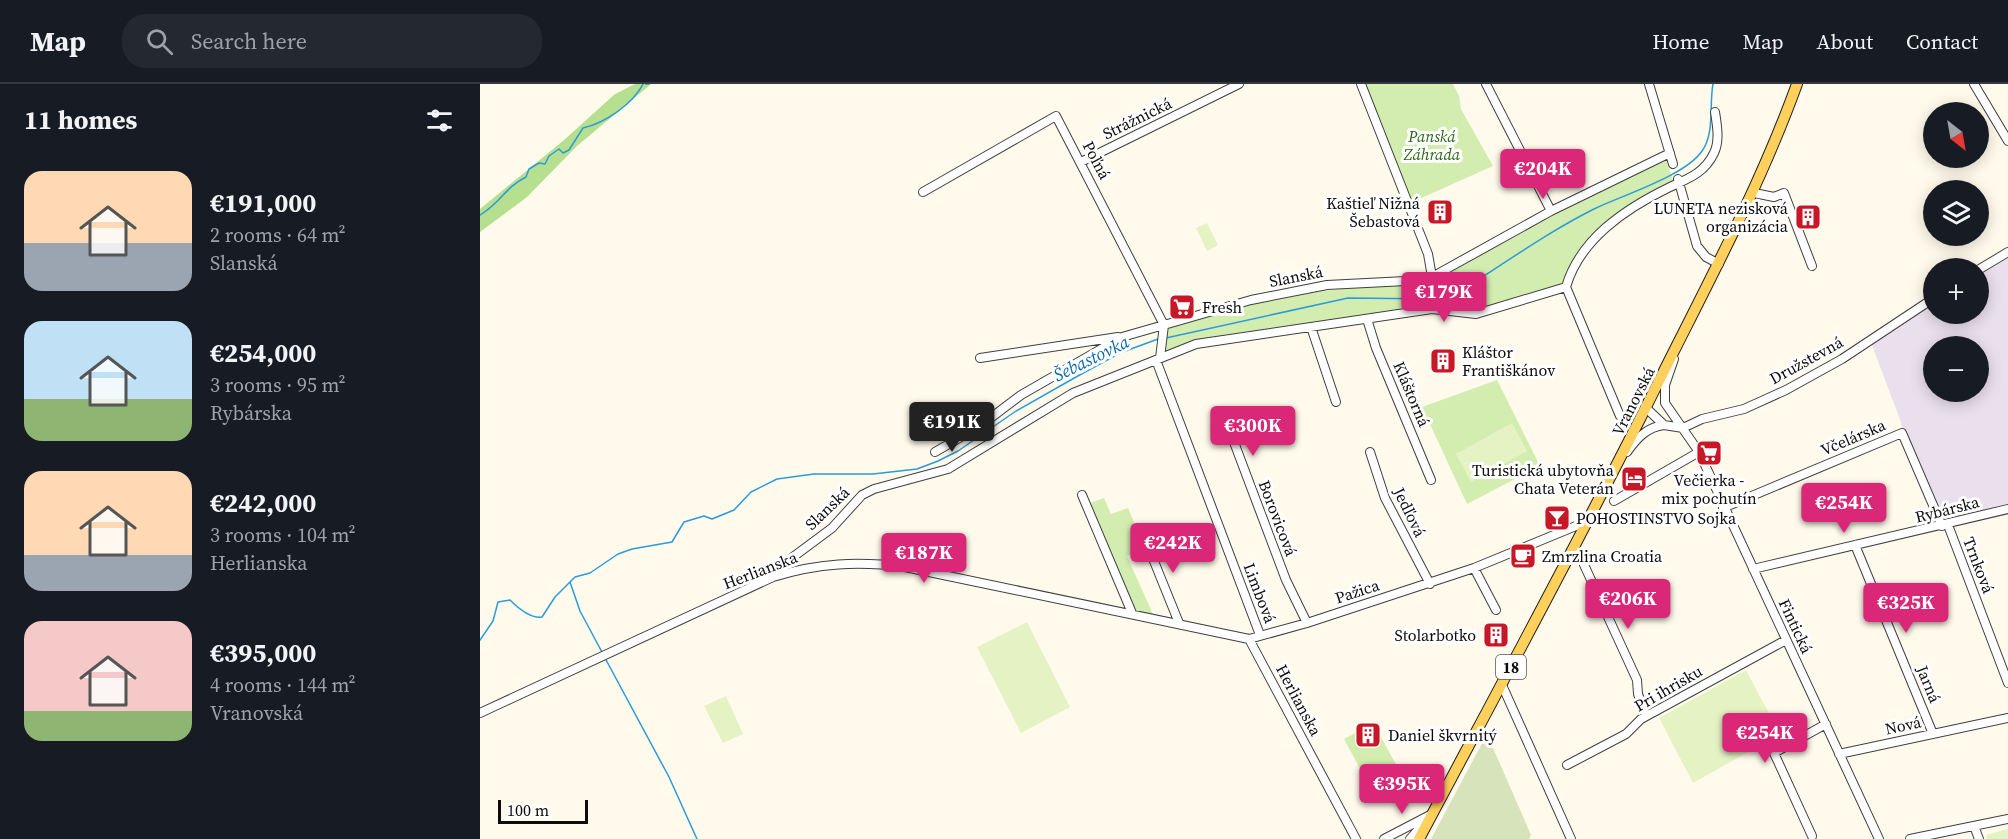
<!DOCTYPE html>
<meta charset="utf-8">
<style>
body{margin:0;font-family:"Source Serif 4",serif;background:#242831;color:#f1f3f6;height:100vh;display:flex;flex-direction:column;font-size:22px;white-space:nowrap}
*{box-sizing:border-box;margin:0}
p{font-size:20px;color:#9ea1a6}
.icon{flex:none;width:33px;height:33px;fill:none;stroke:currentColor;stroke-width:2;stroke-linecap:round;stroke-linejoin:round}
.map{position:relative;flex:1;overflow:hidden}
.drawer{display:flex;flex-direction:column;background:#171b24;width:480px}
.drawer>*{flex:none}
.needle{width:39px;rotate:149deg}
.buttons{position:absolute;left:1443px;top:18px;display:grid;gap:12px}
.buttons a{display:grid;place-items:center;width:66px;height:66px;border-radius:50%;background:#171b24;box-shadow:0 3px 15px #0003;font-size:30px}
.scale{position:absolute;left:18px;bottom:15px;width:90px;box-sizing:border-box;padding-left:6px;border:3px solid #0c0c0c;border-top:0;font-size:16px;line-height:21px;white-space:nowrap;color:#0c0c0c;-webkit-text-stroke:4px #fff;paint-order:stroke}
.price{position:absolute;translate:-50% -51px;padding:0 14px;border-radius:6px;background:#db2777;color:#fff;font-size:20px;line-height:39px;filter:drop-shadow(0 2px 3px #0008)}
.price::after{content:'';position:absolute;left:50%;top:36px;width:18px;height:14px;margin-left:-9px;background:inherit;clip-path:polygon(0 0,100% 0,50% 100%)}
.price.active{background:#222;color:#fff}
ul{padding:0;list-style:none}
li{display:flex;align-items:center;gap:18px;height:150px;padding:0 24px}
li span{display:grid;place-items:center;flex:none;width:168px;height:120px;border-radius:18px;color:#555}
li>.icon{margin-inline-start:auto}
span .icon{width:72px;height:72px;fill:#fffc;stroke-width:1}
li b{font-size:26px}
h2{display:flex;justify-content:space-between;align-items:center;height:72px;padding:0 24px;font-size:26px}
header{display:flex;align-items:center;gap:36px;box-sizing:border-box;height:84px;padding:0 30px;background:#171b24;border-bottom:2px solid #363941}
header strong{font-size:28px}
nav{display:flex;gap:33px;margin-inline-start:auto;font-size:21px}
.search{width:420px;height:54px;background:#242831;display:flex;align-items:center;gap:15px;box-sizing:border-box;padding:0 21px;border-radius:24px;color:#9ea1a6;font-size:22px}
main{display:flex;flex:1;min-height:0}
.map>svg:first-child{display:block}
</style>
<header>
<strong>Map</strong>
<div class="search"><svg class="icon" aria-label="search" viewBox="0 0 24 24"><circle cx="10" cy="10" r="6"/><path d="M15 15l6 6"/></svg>Search here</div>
<nav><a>Home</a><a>Map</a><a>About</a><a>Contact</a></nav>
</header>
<main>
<section class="drawer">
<h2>11 homes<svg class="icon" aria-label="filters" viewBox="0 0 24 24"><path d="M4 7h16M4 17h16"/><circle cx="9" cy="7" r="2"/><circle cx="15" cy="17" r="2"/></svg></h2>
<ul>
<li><span style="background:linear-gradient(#ffd9b3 60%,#9aa5b1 0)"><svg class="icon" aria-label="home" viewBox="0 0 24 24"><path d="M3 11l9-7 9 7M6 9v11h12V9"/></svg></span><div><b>€191,000</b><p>2 rooms · 64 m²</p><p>Slanská</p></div></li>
<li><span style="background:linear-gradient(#bfe0f5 65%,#8fb573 0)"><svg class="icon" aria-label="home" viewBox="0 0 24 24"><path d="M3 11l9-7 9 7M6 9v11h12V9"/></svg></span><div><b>€254,000</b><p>3 rooms · 95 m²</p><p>Rybárska</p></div></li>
<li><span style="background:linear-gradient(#ffd9b3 70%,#9aa5b1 0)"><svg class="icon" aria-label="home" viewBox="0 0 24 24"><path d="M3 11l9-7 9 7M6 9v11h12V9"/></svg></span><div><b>€242,000</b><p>3 rooms · 104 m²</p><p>Herlianska</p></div></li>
<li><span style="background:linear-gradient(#f6c9c9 75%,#8fb573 0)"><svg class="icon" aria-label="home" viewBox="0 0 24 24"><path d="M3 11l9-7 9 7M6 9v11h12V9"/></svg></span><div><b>€395,000</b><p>4 rooms · 144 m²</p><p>Vranovská</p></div></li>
</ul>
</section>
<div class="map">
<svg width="1528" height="755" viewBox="0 0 1528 755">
<rect width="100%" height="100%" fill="#fffaeb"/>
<path fill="#eadfec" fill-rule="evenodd" d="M 1528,166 L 1528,427 L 1465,443 L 1423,351 L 1421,338 L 1390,256 L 1453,214 L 1454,230 L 1498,230 L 1498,184 ZM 1454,262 L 1498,262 L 1498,308 L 1454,308 Z"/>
<path fill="#d3edb1" d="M 881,0 L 973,0 L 979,12 L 981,25 L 1013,82 L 928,120 Z
M 1186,75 L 1195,103 L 1184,107 L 1119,150 L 1103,169 L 1086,205 L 1009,228 L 952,225 L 746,256 L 681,274 L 683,243 L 795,213 L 950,194 L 1042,143 Z
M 1017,296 L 1060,382 L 987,420 L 942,323 Z
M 624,414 L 631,430 L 648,424 L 665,464 L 647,472 L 676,537 L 656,533 L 610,419 Z
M 893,639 L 922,691 L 892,707 L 864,655 Z"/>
<path fill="#b6df8f" d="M 155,0 L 171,0 L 97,62 L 47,113 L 0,148 L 0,125 L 84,56 L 135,10 Z"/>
<path fill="#d7e3ba" d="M 1007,650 L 1051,751 L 1049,755 L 951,755 Z"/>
<path fill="#e5f3c4" d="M 727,139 L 738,161 L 727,167 L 716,144 Z
M 1032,339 L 1047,367 L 991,398 L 976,370 Z
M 547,538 L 590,623 L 541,649 L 497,563 Z
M 1266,586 L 1300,650 L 1213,699 L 1179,634 Z
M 246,612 L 263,650 L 243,659 L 224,622 Z
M 1528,745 L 1528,755 L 1507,755 L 1506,751 Z"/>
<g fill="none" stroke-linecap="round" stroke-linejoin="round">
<path stroke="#2b9bd9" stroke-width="1.5" d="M 166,0 L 169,0
M 0,131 C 22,118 24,104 46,93 L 49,85 L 59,79 L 65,80 L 69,72 L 79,65 L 83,69 L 89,66 L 103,44 C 125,39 153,20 163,0
M 686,254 L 868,214 L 958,215 L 982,206 C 1025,179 1068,148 1114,125 C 1143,111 1205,92 1222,67 C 1235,49 1229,20 1233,0
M 90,498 L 100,527 L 123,570
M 0,556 L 13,537 L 18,518 L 30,516 C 38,524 50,535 62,533 L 75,513 L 95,493 L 110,489 L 138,470 L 152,465 L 192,458 L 204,438 L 224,432 L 232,435 L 254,426 L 271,408 L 297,395 L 334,390 L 393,390 L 437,385 L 458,377 L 478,367 L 536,327 L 596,293 L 640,269 L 678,255
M 125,574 L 189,693 L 217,755"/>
<defs>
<path id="minor" d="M 881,0 L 948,170 L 952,193
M 1006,0 L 1071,127
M 1169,0 L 1193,80
M 1494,0 L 1528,57
M 601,78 L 759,0
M 1198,95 L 1217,162 L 1226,173 L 1239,180
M 443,108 L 576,32 L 684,241 L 680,274
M 1274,109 L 1294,113 L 1304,109 L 1332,182
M 1498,186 L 1528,168
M 1086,203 L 1140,332
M 887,235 L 896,264 L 951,396
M 831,243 L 856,318
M 500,274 L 638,253
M 1194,275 L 1185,301 L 1185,319 L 1219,368 L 1399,755
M 676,276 L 780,551
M 1165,323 L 1184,341 L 1203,344
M 746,337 L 806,496 L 827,539
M 1203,344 L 1222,335 L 1264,325 L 1306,306 L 1362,275 L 1454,214
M 455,368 L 500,342 L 541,311 L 642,253 L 771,216 L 847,201 L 926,197 L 952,193 L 1071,127 L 1190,69
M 890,368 L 905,414 L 950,500
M 1147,368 C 1157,354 1167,343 1184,341
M 602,411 L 652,529
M 1134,417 L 1219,368
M 1243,424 L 1422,349 L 1462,442
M 1468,441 L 1528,599
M 663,450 L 699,539
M 1375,461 L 1453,650
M 1100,472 L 1157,596 L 1158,610 L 1166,632
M 994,484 L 1016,526
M 1273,485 L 1528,425
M 293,493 L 313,473 L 352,444 L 382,411 L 394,405 L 468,385 L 593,309 L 716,260 L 952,225 L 996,230 L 1086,203 C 1100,155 1145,125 1188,104 C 1207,95 1224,90 1234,69 C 1240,57 1237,41 1235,28
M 769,555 L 827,539 L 994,484 L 1108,437
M 1022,601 L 1091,755
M 0,629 L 293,493 C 338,479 378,477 425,483 L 769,555 L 876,755
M 1359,670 L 1528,634
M 1087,681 L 1146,650 L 1161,635 L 1306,556
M 1494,742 L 1499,755
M 1332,752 L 1294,669 L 1346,640
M 904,755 L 952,730
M 930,755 L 944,739
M 1430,755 L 1528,735"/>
<path id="major" d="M 939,755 C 1015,612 1092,470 1165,325 C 1218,217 1276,113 1317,0"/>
</defs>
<use href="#minor" stroke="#3f3f3f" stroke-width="10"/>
<use href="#major" stroke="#1d1d1d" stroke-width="12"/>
<use href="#minor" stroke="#fff" stroke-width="8"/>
<use href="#major" stroke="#ffd05b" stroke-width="10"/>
</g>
<defs>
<symbol id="building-square" viewBox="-11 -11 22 22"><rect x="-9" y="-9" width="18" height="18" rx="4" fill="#c81828" stroke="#fff"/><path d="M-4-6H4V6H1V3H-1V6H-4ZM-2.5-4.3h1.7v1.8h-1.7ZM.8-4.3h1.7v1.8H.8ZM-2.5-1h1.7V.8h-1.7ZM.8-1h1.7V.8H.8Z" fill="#fff"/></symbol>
<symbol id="supermarket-square" viewBox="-11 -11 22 22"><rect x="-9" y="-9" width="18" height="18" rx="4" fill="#c81828" stroke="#fff"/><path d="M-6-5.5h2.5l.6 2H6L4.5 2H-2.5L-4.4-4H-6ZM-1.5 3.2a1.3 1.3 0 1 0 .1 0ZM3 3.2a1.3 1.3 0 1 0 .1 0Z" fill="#fff"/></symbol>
<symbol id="hotel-square" viewBox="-11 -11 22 22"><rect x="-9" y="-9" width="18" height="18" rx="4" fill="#c81828" stroke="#fff"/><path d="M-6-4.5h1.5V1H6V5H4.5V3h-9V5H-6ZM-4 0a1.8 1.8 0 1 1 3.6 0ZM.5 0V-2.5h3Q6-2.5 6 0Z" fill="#fff"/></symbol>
<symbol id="bar-square" viewBox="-11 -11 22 22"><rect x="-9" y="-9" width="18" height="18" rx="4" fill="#c81828" stroke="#fff"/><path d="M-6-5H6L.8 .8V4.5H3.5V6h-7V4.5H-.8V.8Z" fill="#fff"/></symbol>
<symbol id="cafe-square" viewBox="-11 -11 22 22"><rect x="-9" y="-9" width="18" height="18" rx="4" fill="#c81828" stroke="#fff"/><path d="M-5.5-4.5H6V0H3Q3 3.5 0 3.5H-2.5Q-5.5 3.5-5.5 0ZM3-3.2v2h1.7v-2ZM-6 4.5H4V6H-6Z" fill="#fff"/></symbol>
</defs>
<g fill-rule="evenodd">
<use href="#building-square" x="945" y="113" width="30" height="30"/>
<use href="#building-square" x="1313" y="118" width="30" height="30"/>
<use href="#supermarket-square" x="687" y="208" width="30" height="30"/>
<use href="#building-square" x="948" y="262" width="30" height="30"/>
<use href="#supermarket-square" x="1214" y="354" width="30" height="30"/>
<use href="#hotel-square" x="1139" y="380" width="30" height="30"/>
<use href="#bar-square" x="1062" y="419" width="30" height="30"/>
<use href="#cafe-square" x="1028" y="457" width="30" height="30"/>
<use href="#building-square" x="1001" y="536" width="30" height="30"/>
<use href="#building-square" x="873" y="636" width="30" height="30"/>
</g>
<g text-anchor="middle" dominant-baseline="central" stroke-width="6" stroke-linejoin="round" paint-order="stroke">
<rect fill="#fff" stroke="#555" stroke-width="1.5" x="1016" y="571" width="30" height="24" rx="4.5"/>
<g font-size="15" font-weight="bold" fill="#0c0c0c">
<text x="1031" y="583">18</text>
</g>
<g font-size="16" fill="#0c0c0c" stroke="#fff">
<text transform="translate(657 34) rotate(-26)">Strážnická</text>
<text transform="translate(617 76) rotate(62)">Poľná</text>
<text transform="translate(816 192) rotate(-11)">Slanská</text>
<text transform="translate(1326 276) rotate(-29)">Družstevná</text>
<text transform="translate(932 310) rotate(67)">Kláštorná</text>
<text transform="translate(1153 317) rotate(-63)">Vranovská</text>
<text transform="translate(1373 353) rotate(-23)">Včelárska</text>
<text transform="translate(347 424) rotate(-44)">Slanská</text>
<text transform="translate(1467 425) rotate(-14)">Rybárska</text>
<text transform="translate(930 428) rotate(64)">Jedľová</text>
<text transform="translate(798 434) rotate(69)">Borovicová</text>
<text transform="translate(1499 481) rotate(69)">Trnková</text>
<text transform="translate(280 486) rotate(-21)">Herlianska</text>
<text transform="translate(877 507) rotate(-18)">Pažica</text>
<text transform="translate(780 509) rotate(69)">Limbová</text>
<text transform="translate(1316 542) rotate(65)">Fintická</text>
<text transform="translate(1449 600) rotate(68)">Jarná</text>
<text transform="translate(1188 604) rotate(-30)">Pri ihrisku</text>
<text transform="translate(819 616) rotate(62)">Herlianska</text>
<text transform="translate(1423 641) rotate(-12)">Nová</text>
</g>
<g font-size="16" font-style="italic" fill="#2b6917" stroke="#fff">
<text x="952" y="52">Panská<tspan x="952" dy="18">Záhrada</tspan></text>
</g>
<g font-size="16" fill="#0c0c0c" stroke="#fff" text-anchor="start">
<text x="940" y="119" text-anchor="end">Kaštieľ Nižná<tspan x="940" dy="18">Šebastová</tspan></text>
<text x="1308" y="124" text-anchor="end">LUNETA nezisková<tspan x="1308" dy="18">organizácia</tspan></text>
<text x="722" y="223">Fresh</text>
<text x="982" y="268">Kláštor<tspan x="982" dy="18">Františkánov</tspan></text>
<text x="1134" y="386" text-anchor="end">Turistická ubytovňa<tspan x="1134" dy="18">Chata Veterán</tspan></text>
<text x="1229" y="396" text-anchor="middle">Večierka -<tspan x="1229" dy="18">mix pochutín</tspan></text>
<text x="1096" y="434">POHOSTINSTVO Sojka</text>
<text x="1062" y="472">Zmrzlina Croatia</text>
<text x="996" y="551" text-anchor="end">Stolarbotko</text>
<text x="908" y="651">Daniel škvrnitý</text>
</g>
<g font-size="18" font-style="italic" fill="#0b6aa8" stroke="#fff">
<text transform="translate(611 274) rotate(-26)">Šebastovka</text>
</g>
</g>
</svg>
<div class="buttons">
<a><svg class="needle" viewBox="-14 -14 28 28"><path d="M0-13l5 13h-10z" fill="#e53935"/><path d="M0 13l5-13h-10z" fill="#9ea1a6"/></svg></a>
<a><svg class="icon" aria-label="layers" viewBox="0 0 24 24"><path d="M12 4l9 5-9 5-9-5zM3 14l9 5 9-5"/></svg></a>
<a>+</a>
<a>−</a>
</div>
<div class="scale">100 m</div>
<b class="price" style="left:1063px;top:116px">€204K</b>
<b class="price" style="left:964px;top:239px">€179K</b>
<b class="price active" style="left:472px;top:369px">€191K</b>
<b class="price" style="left:773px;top:373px">€300K</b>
<b class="price" style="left:1364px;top:450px">€254K</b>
<b class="price" style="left:693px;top:490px">€242K</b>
<b class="price" style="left:444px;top:500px">€187K</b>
<b class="price" style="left:1148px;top:546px">€206K</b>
<b class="price" style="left:1426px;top:550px">€325K</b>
<b class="price" style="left:1285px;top:680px">€254K</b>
<b class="price" style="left:922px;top:731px">€395K</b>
</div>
</main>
